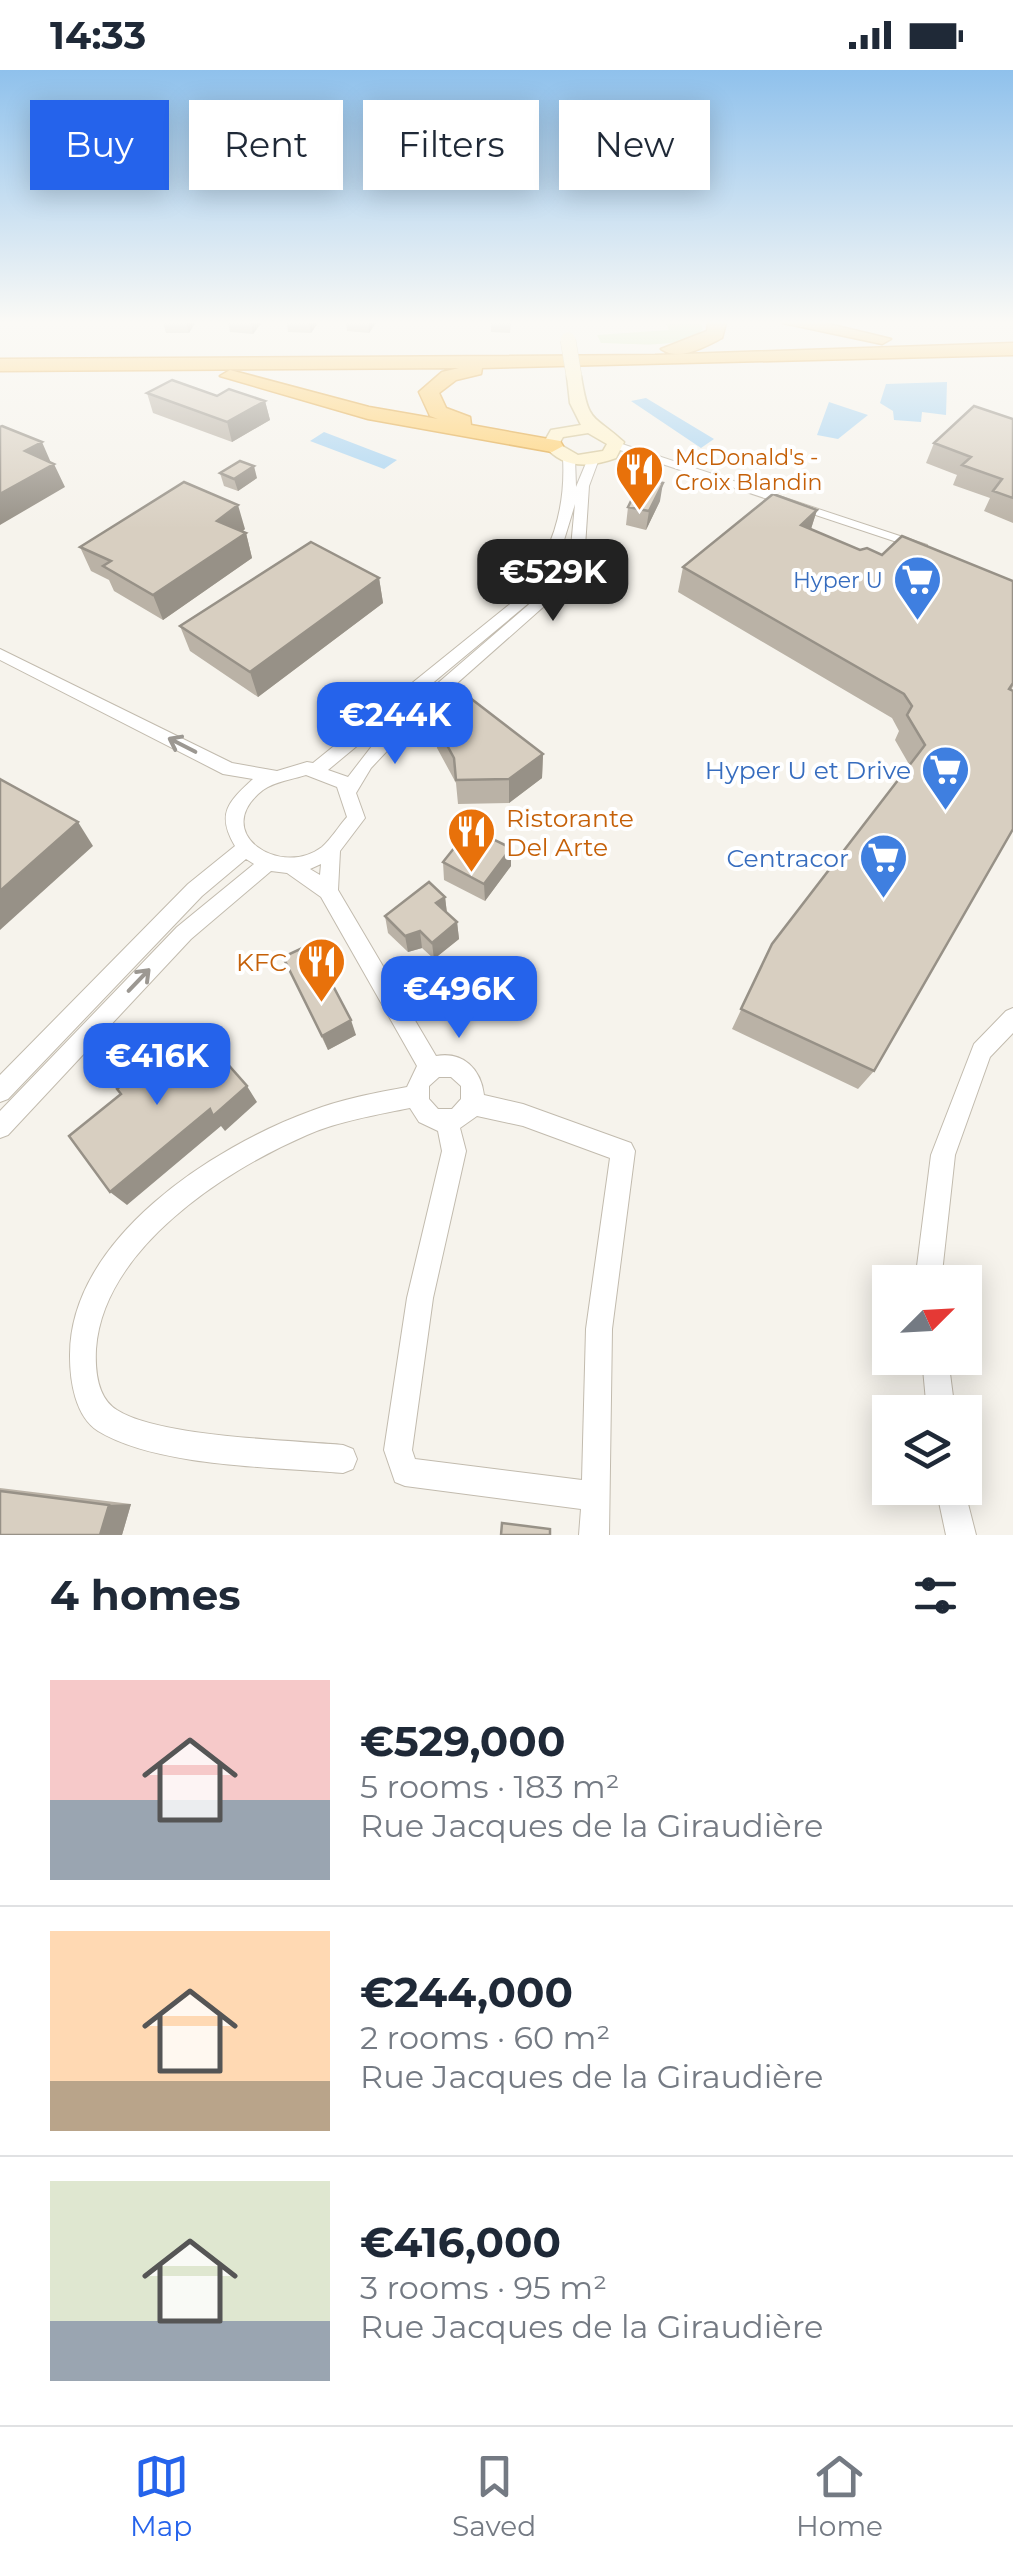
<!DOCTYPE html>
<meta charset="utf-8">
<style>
body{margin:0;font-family:Montserrat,sans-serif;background:#f2f2f3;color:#1f2937;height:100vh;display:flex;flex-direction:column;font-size:38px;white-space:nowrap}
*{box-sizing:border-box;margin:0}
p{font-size:32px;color:#747a83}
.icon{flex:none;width:55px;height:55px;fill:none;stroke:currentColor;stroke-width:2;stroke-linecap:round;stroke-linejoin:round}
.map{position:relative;height:1465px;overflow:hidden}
.sheet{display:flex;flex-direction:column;background:#fff;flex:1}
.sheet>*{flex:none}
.top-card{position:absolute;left:30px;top:30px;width:955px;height:90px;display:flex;gap:20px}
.needle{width:65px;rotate:66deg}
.buttons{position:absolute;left:872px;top:1195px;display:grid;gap:20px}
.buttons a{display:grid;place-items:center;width:110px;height:110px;border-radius:0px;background:#fff;box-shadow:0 5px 25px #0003;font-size:50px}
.price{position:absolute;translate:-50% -85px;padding:0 22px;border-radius:20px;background:#2563eb;color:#fff;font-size:32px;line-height:65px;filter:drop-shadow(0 2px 5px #0008)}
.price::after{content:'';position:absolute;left:50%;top:60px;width:30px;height:22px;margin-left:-15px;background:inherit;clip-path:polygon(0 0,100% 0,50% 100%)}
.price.current{background:#222;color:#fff}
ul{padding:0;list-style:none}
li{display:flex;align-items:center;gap:30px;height:250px;padding:0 50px}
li+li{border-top:2px solid #e0e1e3}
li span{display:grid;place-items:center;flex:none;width:280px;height:200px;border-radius:0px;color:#555}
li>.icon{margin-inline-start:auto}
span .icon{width:120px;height:120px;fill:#fffc;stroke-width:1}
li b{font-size:42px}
h2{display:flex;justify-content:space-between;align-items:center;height:120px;padding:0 50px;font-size:42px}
.tag{padding:0 35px;border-radius:0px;background:#fff;box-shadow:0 5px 25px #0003;font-size:35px;line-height:90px}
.tag.current{background:#2563eb;color:#fff}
.status{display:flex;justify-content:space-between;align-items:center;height:70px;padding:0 50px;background:#fff;direction:ltr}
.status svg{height:28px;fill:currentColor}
.tab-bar{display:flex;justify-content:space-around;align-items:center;height:140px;border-top:2px solid #e0e1e3;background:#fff;font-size:28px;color:#747a83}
.tab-bar a{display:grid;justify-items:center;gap:5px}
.tab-bar .current{color:#2563eb}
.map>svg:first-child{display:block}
</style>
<div class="status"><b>14:33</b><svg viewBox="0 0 49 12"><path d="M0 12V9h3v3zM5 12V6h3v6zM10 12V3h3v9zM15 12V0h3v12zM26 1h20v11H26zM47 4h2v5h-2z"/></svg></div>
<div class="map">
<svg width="1013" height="1465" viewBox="0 0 1013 1465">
<rect width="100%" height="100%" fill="#f6f3ec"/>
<path fill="#d2eab5" d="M 666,253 L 701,253 L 703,259 C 682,281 629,273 601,273 L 597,265 L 669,260 Z"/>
<path fill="#a9d4f2" d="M 947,312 L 946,345 L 922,342 L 921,352 L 894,350 L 893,341 L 880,333 L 886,314 Z
M 646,328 L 714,369 L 701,378 L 631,331 Z
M 829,332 L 868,345 L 838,369 L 817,365 Z
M 324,362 L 397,390 L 384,399 L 310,371 Z"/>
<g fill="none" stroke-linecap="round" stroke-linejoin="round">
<defs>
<path id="street" d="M 611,373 L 619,373 L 927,475 L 925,478 L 915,478 L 611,377 Z
M 569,384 L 575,388 L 576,417 L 589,386 L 599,389 L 589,416 L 585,477 L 559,523 L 420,646 L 371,698 L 356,723 L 365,748 L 340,781 L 338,820 L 436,986 C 463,981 481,999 484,1025 L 523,1034 L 631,1073 L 635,1081 L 612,1259 L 609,1465 L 579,1465 L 581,1439 L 405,1416 L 395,1412 L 384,1380 L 407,1228 L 442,1081 L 438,1061 L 419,1052 L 410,1038 C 376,1045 339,1051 307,1065 C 223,1101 103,1180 96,1279 C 95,1300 97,1328 117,1340 C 159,1367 290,1370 343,1375 L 353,1379 L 357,1389 L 353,1399 L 343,1403 C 274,1397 157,1397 98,1361 C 75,1346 70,1311 70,1286 C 69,1169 214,1076 311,1041 C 342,1029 375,1023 407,1017 L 417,996 L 321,827 L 287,803 L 271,801 L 191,869 L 8,1065 L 0,1068 L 0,1041 L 177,857 L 254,794 L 246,789 L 202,826 L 8,1029 L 0,1032 L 0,1005 L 188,814 L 235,776 C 216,744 228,732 253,709 L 223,704 L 0,590 L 0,579 L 232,693 L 277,701 L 307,692 L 313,693 L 520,526 C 551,483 566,441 563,388 ZM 575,434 L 571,477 L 549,517 L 409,638 L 382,663 L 348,707 L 328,700 L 530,532 L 561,480 ZM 306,705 L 337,717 L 347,747 C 339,756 331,769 322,777 C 280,809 209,762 263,720 C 274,712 293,709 306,705 ZM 321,794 L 320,805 L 310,799 ZM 439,1007 L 451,1007 L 461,1016 L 461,1029 L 452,1039 L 438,1039 L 429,1029 L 429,1016 ZM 477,1046 L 523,1056 L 610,1088 L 586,1259 L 582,1410 L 415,1389 L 412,1380 L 433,1228 L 466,1081 L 460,1058 Z
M 1013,938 L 1013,963 L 990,987 L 955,1085 L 941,1212 L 915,1212 L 931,1085 L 974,974 L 1006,941 Z
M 922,1288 L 948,1288 L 955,1342 L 927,1342 Z
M 936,1418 L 964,1418 L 976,1465 L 946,1465 Z"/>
<path id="secondary" d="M 574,302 L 581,306 C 589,355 592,343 624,372 L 616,388 C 589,398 562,399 543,374 L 551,360 L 581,355 L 570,333 L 567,306 ZM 588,363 L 607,374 L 603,381 L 578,385 L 559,374 L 563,367 Z"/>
<path id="highway" d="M 708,253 L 726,253 L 722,268 C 704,277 679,292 661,279 L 707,261 Z
M 783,253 L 825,253 L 891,269 L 882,274 Z
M 1013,273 L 1013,285 L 482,298 L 481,304 L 456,310 L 439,323 L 446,338 L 470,347 L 471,355 L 560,371 L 563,376 L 552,382 L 368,349 L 220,306 L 230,300 L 369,337 L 438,349 L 430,346 L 419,322 L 442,302 L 459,298 L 0,301 L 0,289 L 655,285 Z"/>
</defs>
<use href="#street" stroke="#c2bbae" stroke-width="2"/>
<use href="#secondary" stroke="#d6c79b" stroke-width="3"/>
<use href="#highway" stroke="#e0a43c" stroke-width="3"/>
<use href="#street" fill="#fff" fill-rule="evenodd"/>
<use href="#secondary" fill="#fff3cd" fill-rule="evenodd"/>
<use href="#highway" fill="#ffcf6e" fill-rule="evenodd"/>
<defs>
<path id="secondary-bridge" d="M 568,270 L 574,306"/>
</defs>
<use href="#secondary-bridge" stroke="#d6c79b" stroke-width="16" stroke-linecap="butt"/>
<use href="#secondary-bridge" stroke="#fff3cd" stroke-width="15"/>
</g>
<path fill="#bab2a6" d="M 163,253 L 195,253 L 189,263 L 166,263 Z
M 228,253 L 261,253 L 253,264 L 230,262 Z
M 287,253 L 318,253 L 311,263 L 288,262 Z
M 346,253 L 376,253 L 369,263 L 347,261 Z
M 491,253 L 511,253 L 510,263 L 491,262 Z
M 147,323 L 217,326 L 265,331 L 270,350 L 232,372 L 153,343 Z
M 1013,349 L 1013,453 L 984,441 L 990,428 L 953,415 L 957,405 L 926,393 L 934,373 Z
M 220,403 L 257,408 L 238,421 L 224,416 Z
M 660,431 L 646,460 L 626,455 L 628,437 Z
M 817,440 L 811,459 L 860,480 L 1013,511 L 1013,616 L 874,1001 L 858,1019 L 732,959 L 772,874 L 910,696 L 895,670 L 899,661 L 892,648 L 678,522 L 683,497 Z
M 245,459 L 242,462 L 246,463 L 252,488 L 163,550 L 114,521 L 109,510 L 91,501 L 80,477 Z
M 379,508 L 383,533 L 258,627 L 190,581 L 180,556 Z
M 435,653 L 543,684 L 542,708 L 509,733 L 458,734 L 456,713 L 437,678 Z
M 511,778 L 511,796 L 485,831 L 444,810 L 443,792 Z
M 445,827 L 447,843 L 457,852 L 459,869 L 434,889 L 422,878 L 408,882 L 388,863 L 385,846 Z
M 283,887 L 356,965 L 328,980 Z
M 0,1418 L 131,1434 L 122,1465 L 0,1465 Z"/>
<path fill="#979187" d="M 186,253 L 195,253 L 189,263 Z
M 251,253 L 261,253 L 253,264 Z
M 309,253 L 318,253 L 311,263 Z
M 368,253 L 376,253 L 369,263 Z
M 265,331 L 270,350 L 232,372 L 227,352 Z
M 42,372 L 52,395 L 54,394 L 65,417 L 0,455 L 0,424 L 25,381 Z
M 254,396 L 257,408 L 238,421 L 234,409 Z
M 663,413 L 660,431 L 646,460 L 649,441 Z
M 238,435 L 245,459 L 224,476 L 217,451 Z
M 817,440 L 809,465 L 801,455 Z
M 246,463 L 252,488 L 163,550 L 153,525 Z
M 379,508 L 383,533 L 258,627 L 250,602 Z
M 543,684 L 542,708 L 509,733 L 509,709 Z
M 78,752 L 93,776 L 0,860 L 0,821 Z
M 511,778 L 511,796 L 485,831 L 484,814 Z
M 445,827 L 447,844 L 436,833 Z
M 457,852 L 459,869 L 434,889 L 432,873 Z
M 420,861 L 422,878 L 408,882 L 405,866 Z
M 351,950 L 356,965 L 328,980 L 322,966 Z
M 247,1016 L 257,1032 L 225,1061 L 221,1056 L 127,1135 L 110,1122 L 210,1039 Z
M 131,1434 L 122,1465 L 100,1465 L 109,1435 Z"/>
<path fill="#d8cfc1" stroke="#979187" stroke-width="2.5" d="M 172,310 L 217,326 L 229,319 L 265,331 L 227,352 L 147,323 Z
M 974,336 L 1013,349 L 1013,428 L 993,421 L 1002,409 L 962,395 L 971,387 L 934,373 Z
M 2,356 L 42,372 L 25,381 L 54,394 L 0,424 L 0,357 Z
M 240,391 L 254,396 L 234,409 L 220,403 Z
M 642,409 L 663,413 L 649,441 L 628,437 Z
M 184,412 L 238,435 L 217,451 L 246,463 L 153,525 L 103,496 L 111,491 L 80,477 Z
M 773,424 L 817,440 L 801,455 L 860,480 L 867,478 L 882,485 L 902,466 L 1013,511 L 1013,613 L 1009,619 L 1013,621 L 1013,759 L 874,1001 L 741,939 L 772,874 L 925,675 L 907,645 L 912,636 L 904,624 L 683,497 Z
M 311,472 L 379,508 L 250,602 L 180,556 Z
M 465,624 L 543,684 L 509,709 L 456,710 L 454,688 L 435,653 Z
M 0,709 L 78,752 L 0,821 Z
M 470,758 L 511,778 L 484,814 L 443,792 Z
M 429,812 L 445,827 L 436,833 L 457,852 L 432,873 L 420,861 L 405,866 L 385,846 Z
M 311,874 L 351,950 L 322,966 L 283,887 Z
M 194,956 L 247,1016 L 213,1046 L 210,1039 L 110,1122 L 69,1066 L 121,1024 L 117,1019 Z
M 0,1421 L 109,1435 L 100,1465 L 0,1465 Z
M 502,1453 L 550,1459 L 550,1465 L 501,1465 Z"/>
<defs><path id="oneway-shaft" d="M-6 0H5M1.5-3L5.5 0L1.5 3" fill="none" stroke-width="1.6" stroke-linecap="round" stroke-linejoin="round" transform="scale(2.5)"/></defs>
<g stroke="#9c9892">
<use href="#oneway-shaft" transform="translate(182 675) rotate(-153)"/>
<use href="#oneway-shaft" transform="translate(139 910) rotate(-46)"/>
</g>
<linearGradient id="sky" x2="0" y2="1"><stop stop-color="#8fc1ec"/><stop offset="0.55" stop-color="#fbfaf6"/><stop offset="1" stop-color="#fbfaf6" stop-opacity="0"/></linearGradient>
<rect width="1013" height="459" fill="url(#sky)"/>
<defs>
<symbol id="restaurant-pin" viewBox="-11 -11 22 30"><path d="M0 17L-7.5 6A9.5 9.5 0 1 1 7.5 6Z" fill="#e8710a" stroke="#fff"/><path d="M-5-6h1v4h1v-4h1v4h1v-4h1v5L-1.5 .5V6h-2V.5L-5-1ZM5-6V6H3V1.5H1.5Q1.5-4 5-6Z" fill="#fff"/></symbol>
<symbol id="supermarket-pin" viewBox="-11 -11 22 30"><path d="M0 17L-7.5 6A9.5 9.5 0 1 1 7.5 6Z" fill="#3f7fe0" stroke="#fff"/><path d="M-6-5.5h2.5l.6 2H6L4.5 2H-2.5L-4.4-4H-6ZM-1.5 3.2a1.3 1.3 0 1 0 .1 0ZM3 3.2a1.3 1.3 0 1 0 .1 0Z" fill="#fff"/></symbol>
</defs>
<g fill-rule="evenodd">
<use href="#restaurant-pin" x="612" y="372" width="55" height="75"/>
<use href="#supermarket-pin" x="890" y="482" width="55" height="75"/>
<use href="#supermarket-pin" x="918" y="672" width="55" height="75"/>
<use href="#restaurant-pin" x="444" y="734" width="55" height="75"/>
<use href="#supermarket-pin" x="856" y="760" width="55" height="75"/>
<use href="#restaurant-pin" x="294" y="864" width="55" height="75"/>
</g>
<g text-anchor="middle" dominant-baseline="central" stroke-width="8" stroke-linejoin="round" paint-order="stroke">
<g font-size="22" fill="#c56008" stroke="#fff" text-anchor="start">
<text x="675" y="387">McDonald's -<tspan x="675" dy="25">Croix Blandin</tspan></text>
</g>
<g font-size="22" fill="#366cbe" stroke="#fff" text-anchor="end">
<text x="883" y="510">Hyper U</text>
</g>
<g font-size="25" fill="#366cbe" stroke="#fff" text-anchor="end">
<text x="911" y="700">Hyper U et Drive</text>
<text x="849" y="788">Centracor</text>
</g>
<g font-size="25" fill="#c56008" stroke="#fff" text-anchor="start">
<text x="506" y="748">Ristorante<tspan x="506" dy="29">Del Arte</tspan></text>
<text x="287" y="892" text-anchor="end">KFC</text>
</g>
</g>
</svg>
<div class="buttons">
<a><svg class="needle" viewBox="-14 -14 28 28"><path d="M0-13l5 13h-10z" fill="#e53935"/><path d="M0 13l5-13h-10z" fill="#747a83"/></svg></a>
<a><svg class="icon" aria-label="layers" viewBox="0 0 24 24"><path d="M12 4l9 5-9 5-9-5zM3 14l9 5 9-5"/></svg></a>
</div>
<b class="price current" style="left:553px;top:554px">€529K</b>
<b class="price" style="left:395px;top:697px">€244K</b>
<b class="price" style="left:459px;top:971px">€496K</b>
<b class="price" style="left:157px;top:1038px">€416K</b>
<div class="top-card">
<a class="tag current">Buy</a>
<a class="tag">Rent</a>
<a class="tag">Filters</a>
<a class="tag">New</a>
</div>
</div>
<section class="sheet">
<h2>4 homes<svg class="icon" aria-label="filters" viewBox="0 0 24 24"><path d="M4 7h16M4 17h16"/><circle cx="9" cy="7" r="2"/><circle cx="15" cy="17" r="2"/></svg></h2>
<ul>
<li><span style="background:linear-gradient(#f6c9c9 60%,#9aa5b1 0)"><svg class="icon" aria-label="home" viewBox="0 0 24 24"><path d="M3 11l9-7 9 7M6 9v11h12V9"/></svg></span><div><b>€529,000</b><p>5 rooms · 183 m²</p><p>Rue Jacques de la Giraudière</p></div></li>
<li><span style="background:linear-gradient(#ffd9b3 75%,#b9a48a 0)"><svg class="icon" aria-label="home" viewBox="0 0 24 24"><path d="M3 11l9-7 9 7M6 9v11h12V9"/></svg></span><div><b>€244,000</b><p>2 rooms · 60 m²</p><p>Rue Jacques de la Giraudière</p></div></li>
<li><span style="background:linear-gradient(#dfe7d0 70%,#9aa5b1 0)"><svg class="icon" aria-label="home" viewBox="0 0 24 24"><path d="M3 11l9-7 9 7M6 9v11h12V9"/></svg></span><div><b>€416,000</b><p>3 rooms · 95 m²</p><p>Rue Jacques de la Giraudière</p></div></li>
</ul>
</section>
<nav class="tab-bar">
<a class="current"><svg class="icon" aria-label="map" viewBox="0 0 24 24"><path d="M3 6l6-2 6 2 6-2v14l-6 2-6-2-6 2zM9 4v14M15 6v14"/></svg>Map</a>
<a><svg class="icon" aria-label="saved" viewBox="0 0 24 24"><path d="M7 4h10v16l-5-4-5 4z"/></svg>Saved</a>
<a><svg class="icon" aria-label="home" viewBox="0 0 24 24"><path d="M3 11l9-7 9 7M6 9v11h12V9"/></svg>Home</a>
</nav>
